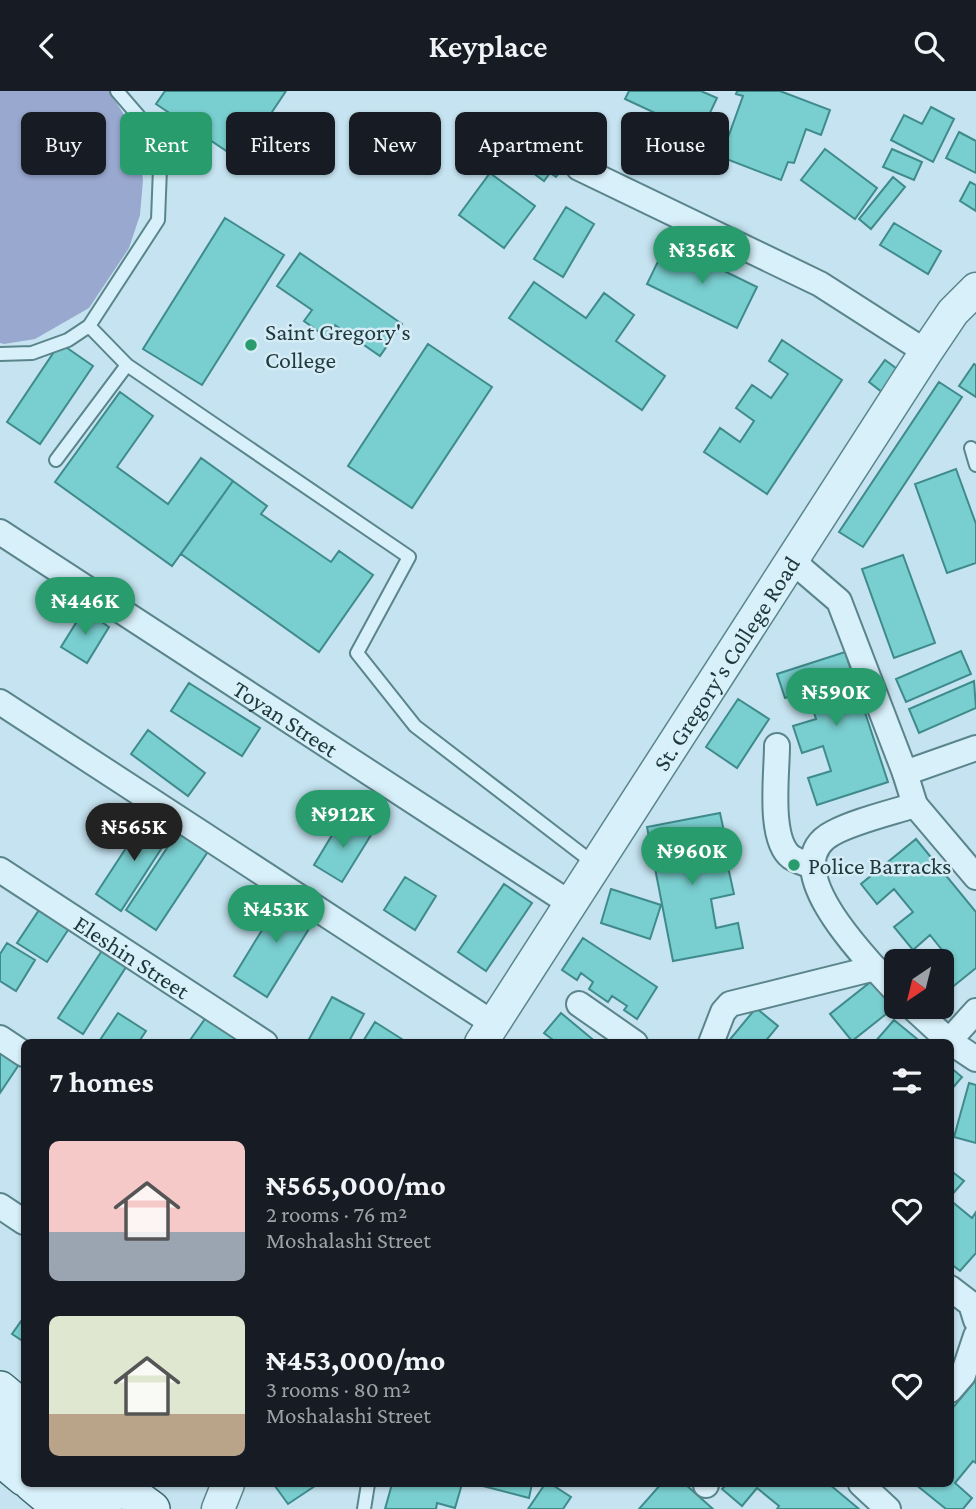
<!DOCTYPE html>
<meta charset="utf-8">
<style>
body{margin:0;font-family:"Crimson Pro",serif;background:#20242c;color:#f1f3f6;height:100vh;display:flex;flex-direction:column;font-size:26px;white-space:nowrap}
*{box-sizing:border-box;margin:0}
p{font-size:23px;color:#9ea1a6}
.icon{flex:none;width:38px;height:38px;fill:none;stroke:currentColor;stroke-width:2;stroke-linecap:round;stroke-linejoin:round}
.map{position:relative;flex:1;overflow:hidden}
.details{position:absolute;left:21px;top:948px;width:933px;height:448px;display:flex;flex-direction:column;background:#171b24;border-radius:10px;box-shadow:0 2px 5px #0004}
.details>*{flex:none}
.banner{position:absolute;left:21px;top:21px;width:934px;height:63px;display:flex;gap:14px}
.needle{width:46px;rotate:215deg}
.buttons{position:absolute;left:884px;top:858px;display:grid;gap:14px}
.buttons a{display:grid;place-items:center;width:70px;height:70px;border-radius:10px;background:#171b24;box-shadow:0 2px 5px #0004;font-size:35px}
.price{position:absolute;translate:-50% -60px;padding:0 16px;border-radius:24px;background:#289c6c;color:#fff;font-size:23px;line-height:46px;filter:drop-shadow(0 2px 4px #0008)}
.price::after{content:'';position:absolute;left:50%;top:42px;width:21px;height:16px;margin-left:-10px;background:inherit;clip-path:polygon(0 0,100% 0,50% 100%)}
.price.active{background:#222;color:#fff}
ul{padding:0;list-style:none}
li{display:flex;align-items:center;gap:21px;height:175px;padding:0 28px}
li span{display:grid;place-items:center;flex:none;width:196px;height:140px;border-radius:10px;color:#555}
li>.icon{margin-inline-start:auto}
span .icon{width:84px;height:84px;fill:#fffc;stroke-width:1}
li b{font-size:30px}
h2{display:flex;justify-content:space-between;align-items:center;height:84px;padding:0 28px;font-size:30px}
.tag{padding:0 24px;border-radius:10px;background:#171b24;box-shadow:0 2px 5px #0004;font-size:24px;line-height:63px}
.tag.active{background:#289c6c;color:#fff}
header{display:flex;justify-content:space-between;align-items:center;height:91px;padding:0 28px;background:#171b24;font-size:32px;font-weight:600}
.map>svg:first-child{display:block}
</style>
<header><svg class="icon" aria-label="back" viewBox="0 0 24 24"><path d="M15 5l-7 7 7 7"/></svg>Keyplace<svg class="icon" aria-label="search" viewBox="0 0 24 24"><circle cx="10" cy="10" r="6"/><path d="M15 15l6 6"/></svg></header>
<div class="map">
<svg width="976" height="1418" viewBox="0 0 976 1418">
<rect width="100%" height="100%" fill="#c5e3f0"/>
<path fill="#98a8ce" d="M 0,0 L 109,0 L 128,30 L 139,60 L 143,89 L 140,124 L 129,157 L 89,217 L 35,248 L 4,253 L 0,252 Z"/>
<path fill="#79cecf" stroke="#3f8b8b" stroke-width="2" d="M 165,0 L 286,0 L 240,69 L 156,13 Z
M 629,0 L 701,0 L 717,7 L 700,43 L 625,8 Z
M 737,0 L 780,0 L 830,19 L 821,44 L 806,38 L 794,72 L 788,71 L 781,89 L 721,66 L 743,5 L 736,3 Z
M 931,16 L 954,28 L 933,71 L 891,49 L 904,24 L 922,33 Z
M 497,27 L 564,75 L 556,86 L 550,82 L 544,90 L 483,45 Z
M 959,41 L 976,50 L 976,82 L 946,67 Z
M 825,58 L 877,97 L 855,128 L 801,89 Z
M 892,58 L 922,71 L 914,89 L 883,76 Z
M 490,82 L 535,115 L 504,157 L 459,124 Z
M 893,86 L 905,96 L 871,138 L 859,128 Z
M 970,91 L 976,94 L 976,120 L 960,110 Z
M 566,116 L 594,133 L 563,186 L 534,168 Z
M 225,127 L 284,164 L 202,294 L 143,258 Z
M 894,132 L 941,160 L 928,183 L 880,154 Z
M 667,152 L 757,196 L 737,237 L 647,193 Z
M 300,162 L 402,233 L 380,265 L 335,234 L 326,246 L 304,230 L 312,219 L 277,195 Z
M 534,191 L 586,227 L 604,202 L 634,224 L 616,250 L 665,285 L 642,319 L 509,227 Z
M 782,249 L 842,289 L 767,403 L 704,361 L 720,337 L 740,351 L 754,330 L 736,317 L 752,294 L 771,307 L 788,283 L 769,270 Z
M 60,252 L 93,275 L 40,353 L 7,331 Z
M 428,253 L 492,296 L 412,417 L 348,375 Z
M 885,269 L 904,283 L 887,305 L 869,291 Z
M 974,273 L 976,274 L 976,306 L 959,295 Z
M 939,291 L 962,306 L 863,456 L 839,441 Z
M 120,301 L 153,325 L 117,376 L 168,413 L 201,367 L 233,390 L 172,475 L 55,391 Z
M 956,378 L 976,433 L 976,472 L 947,482 L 915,393 Z
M 233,390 L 267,415 L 261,423 L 331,471 L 339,460 L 373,484 L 319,561 L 181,463 Z
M 903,464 L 935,552 L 894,567 L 862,478 Z
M 84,519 L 109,536 L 87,572 L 61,556 Z
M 961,560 L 971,583 L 906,611 L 896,588 Z
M 845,561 L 888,691 L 817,714 L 808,687 L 831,680 L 823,655 L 802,662 L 793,635 L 816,628 L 807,600 L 785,607 L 777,583 Z
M 974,590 L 976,617 L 919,642 L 909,618 Z
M 189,592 L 260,637 L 242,665 L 171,620 Z
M 738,608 L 769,628 L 737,677 L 706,656 Z
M 148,639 L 205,682 L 188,705 L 131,663 Z
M 720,722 L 726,750 L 702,754 L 707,779 L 728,776 L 734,803 L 711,808 L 716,837 L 738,832 L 743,857 L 673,870 L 647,736 Z
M 147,725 L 172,741 L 121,820 L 96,803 Z
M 343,726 L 371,744 L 342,791 L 314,774 Z
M 179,739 L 209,759 L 156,839 L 126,819 Z
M 916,748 L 976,821 L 976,877 L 945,902 L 942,897 L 942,870 L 939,870 L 946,864 L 930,844 L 913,859 L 894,836 L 913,821 L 894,798 L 877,813 L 861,793 Z
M 405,786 L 436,805 L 415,839 L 384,819 Z
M 504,793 L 532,812 L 486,880 L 458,861 Z
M 611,798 L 661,814 L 650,848 L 601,832 Z
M 284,803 L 318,823 L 267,906 L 234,885 Z
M 41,816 L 70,836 L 47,871 L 17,852 Z
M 583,847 L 657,896 L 637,928 L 624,919 L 627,915 L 612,905 L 608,911 L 589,898 L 593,891 L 581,882 L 577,889 L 562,879 Z
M 7,852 L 35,869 L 16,900 L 0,890 L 0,863 Z
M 103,858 L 128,873 L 83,943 L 58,927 Z
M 873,889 L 895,916 L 852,950 L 830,923 Z
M 332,906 L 364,923 L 348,952 L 313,952 L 308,950 Z
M 756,917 L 778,935 L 764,952 L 727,952 Z
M 118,922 L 146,940 L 138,952 L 98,952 Z
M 561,922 L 597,952 L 557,952 L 544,942 Z
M 207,925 L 245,952 L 188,952 Z
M 894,929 L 922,952 L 874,952 Z
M 375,931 L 405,950 L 404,952 L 362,952 Z
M 0,955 L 22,969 L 0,1002 Z
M 950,976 L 962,986 L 950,1000 Z
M 969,992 L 976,994 L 976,1052 L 954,1046 Z
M 950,1079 L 964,1090 L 950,1106 Z
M 950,1109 L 972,1127 L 976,1121 L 976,1162 L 960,1180 L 950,1172 Z
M 24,1226 L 24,1251 L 12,1243 Z
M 976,1289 L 976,1372 L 973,1370 L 955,1392 L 972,1407 L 963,1418 L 946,1418 L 915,1393 L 950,1393 L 950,1320 Z
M 278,1393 L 314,1393 L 315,1395 L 288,1413 L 275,1395 Z
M 392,1393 L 462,1393 L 455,1417 L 437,1412 L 436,1418 L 385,1418 Z
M 475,1393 L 532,1393 L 529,1407 Z
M 545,1393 L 551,1393 L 571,1406 L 563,1418 L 528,1418 Z
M 661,1393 L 685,1393 L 713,1418 L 639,1418 Z
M 727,1393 L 829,1393 L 859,1418 L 777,1418 L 779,1415 L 757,1397 L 742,1415 L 722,1398 Z"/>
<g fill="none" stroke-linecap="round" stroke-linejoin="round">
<defs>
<path id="service" d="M 117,0 L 161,51 L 158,129 L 89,235 L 127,274 L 409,466 L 357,562 L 415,635 L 596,774
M 0,263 L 32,262 L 68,249 L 89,235
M 971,357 L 976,374
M 56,369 L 127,274
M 364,1418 L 368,1393"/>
<g id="minor">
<path d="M 579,77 L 820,193 L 926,261"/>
<path id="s1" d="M 0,441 L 571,813"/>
<path d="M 793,468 L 804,480 L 839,510 L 905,682 L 915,714 L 976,786"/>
<path d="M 0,611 L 494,933"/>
<path d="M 777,655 C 777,683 768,748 791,766 C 797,770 805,772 812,775"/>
<path d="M 905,682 L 976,657"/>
<path id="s2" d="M 0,779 L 265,952"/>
<path d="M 896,900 C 870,872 771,774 833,742 C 855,730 890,722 915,714"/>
<path d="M 579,913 L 635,952"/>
<path d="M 911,915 L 949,950 L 976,968"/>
<path d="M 0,947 L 24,963"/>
<path d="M 949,950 L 976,920"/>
<path d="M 711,952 L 723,921 L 730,913 L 875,877"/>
<path d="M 0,1115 L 24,1131"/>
<path d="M 950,1197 L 971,1213 L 976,1229"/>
<path d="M 950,1299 L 963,1284 L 976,1245"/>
<path d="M 861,1393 L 888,1418"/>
<path d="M 706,1394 L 706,1393"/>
</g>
<g id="tertiary">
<path id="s3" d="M 481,952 L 926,261 L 953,221 L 976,198"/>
<path d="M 218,1418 L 228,1393"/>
</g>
<path id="secondary" d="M 0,1298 L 24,1318
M 0,1332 L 24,1351
M 0,1367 L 24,1387
M 32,1393 L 62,1418
M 75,1393 L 104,1418
M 118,1393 L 152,1418"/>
</defs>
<use href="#service" stroke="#5a858b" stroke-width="16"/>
<use href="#minor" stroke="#5a858b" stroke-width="28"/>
<use href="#tertiary" stroke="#5a858b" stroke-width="35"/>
<use href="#secondary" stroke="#3d696d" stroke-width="38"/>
<use href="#service" stroke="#d8f0fa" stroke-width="12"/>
<use href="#minor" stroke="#d8f0fa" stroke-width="24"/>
<use href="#tertiary" stroke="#d8f0fa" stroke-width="32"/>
<use href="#secondary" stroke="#d8f0fa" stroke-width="35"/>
</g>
<g fill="#289c6c" stroke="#d5ecf7" stroke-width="2.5">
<circle cx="251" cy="254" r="7"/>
<circle cx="794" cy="774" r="7"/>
</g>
<g text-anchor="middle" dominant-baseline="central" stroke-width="5" stroke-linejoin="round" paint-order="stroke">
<g font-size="24" fill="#1e393b" stroke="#d5ecf7" text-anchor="start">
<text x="265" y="240">Saint Gregory's<tspan x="265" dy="28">College</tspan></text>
<text x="808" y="774">Police Barracks</text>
</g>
<g font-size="24" fill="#1e393b" stroke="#d5ecf7">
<text stroke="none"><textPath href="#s3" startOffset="452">St. Gregory's College Road</textPath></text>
<text stroke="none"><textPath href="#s1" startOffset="341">Toyan Street</textPath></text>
<text stroke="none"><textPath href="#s2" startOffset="158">Eleshin Street</textPath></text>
</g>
</g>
</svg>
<div class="buttons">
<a><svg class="needle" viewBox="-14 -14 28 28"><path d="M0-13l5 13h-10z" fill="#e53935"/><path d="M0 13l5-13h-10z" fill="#9ea1a6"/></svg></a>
</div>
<b class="price" style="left:702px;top:195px">₦356K</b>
<b class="price" style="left:85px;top:546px">₦446K</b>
<b class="price" style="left:836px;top:637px">₦590K</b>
<b class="price" style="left:343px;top:759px">₦912K</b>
<b class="price active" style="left:134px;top:772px">₦565K</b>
<b class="price" style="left:692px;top:796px">₦960K</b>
<b class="price" style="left:276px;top:854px">₦453K</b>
<div class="banner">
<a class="tag">Buy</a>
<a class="tag active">Rent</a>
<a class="tag">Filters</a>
<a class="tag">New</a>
<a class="tag">Apartment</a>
<a class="tag">House</a>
</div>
<section class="details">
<h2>7 homes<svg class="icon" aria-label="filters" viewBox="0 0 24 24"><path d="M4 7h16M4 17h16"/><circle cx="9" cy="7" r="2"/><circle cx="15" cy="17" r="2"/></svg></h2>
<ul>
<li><span style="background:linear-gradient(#f6c9c9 65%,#9aa5b1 0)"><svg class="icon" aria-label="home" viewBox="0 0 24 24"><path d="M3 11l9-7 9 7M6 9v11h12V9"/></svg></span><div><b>₦565,000/mo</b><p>2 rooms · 76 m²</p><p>Moshalashi Street</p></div><svg class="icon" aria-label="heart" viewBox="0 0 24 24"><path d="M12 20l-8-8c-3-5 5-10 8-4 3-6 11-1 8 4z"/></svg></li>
<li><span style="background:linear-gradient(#dfe7d0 70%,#b9a48a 0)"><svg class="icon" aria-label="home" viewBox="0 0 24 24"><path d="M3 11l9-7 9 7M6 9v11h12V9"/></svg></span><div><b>₦453,000/mo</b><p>3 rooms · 80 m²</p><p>Moshalashi Street</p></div><svg class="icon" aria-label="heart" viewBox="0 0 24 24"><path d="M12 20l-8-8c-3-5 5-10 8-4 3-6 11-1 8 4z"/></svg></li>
</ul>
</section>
</div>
